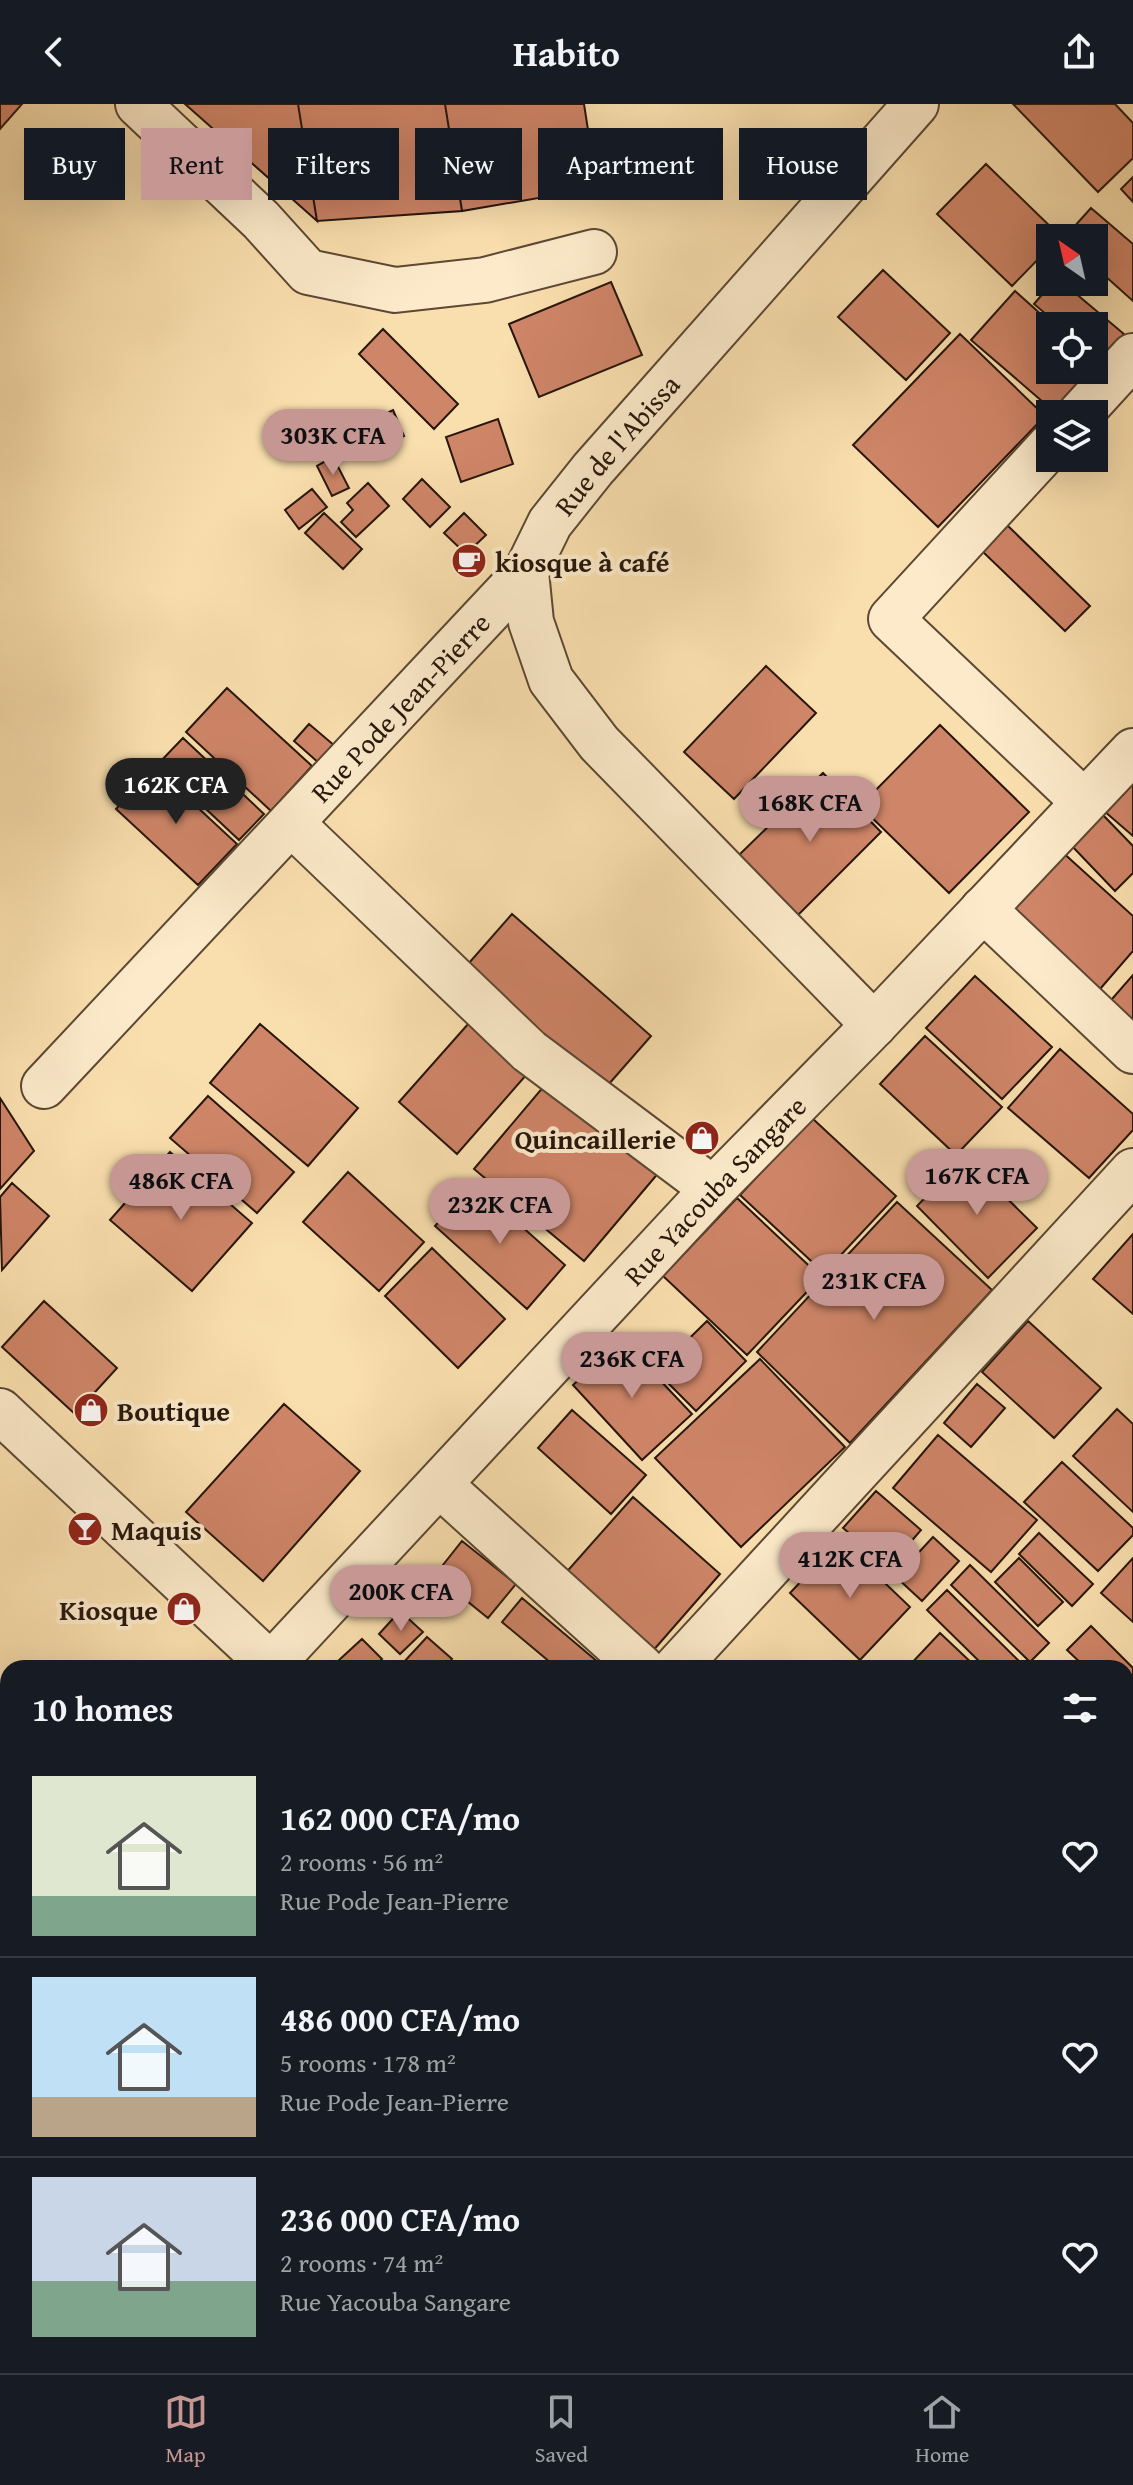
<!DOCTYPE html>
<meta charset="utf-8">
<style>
body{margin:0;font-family:"Gentium Book Plus",serif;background:#20242c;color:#f1f3f6;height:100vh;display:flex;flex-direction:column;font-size:30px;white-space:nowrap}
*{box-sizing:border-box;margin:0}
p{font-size:26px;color:#9ea1a6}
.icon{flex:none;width:44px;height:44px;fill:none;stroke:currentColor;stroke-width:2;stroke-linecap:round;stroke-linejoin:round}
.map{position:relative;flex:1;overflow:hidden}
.sheet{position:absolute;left:0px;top:1556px;width:1134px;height:714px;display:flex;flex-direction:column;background:#171b24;border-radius:24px 24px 0 0;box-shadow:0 8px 32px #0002}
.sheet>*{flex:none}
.guide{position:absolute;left:24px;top:24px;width:1086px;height:72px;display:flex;gap:16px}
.needle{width:52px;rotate:326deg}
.buttons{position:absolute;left:1036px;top:120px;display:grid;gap:16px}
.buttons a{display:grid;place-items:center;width:72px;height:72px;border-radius:0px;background:#171b24;box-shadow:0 8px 32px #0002;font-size:40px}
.price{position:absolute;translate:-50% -68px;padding:0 18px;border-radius:28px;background:#c59692;color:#111;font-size:26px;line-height:52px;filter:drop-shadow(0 2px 4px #0008)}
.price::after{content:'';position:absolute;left:50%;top:48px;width:24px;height:18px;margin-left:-12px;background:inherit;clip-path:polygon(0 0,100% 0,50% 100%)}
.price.selected{background:#222;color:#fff}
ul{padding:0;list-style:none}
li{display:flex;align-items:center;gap:24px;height:200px;padding:0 32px}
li+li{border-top:2px solid #363941}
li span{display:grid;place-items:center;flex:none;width:224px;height:160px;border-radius:0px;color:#555}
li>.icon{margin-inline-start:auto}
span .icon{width:96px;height:96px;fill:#fffc;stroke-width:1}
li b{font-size:34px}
h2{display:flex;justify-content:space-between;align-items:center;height:96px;padding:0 32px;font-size:34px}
.tag{padding:0 28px;border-radius:0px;background:#171b24;box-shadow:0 8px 32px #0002;font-size:28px;line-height:72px}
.tag.selected{background:#c59692;color:#111}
header{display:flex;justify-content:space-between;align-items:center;height:104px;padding:0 32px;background:#171b24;font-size:36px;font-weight:700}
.dock{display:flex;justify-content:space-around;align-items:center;height:112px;border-top:2px solid #363941;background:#171b24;font-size:22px;color:#9ea1a6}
.dock a{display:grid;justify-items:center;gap:4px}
.dock .selected{color:#c59692}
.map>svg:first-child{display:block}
</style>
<header><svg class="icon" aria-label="back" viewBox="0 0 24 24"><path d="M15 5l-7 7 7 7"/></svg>Habito<svg class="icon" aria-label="share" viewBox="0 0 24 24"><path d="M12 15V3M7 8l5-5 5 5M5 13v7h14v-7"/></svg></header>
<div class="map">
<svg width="1133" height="2269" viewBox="0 0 1133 2269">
<rect width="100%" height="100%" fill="#fadfae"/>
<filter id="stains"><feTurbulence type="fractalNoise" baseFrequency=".0025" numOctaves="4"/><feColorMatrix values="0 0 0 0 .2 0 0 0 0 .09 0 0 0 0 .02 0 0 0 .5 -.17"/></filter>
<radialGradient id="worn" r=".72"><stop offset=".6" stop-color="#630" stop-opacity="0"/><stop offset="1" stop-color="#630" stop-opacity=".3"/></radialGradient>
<path fill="#cf8568" stroke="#27160c" stroke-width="2" d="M 0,0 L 22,0 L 0,25 Z
M 185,0 L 298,0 L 317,117 Z
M 298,0 L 445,0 L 462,107 L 317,117 Z
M 445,0 L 584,0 L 597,84 L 462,107 Z
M 1013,0 L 1115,0 L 1133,19 L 1133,54 L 1098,88 Z
M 986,60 L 1060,132 L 1050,134 L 1050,143 L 1012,182 L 937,110 Z
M 1133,73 L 1133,98 L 1121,85 Z
M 1091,104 L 1133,140 L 1133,197 L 1094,162 L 1094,134 L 1064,134 Z
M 883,166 L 950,229 L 906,276 L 838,213 Z
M 611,178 L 642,251 L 539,293 L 509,220 Z
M 1053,178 L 1062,178 L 1124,230 L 1101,257 L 1094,250 L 1094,222 L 1060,222 L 1034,200 Z
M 1015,187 L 1054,222 L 1050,222 L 1050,266 L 1094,266 L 1094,257 L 1099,262 L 1057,310 L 971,236 Z
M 383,225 L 458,300 L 434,325 L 359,250 Z
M 960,230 L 1045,312 L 938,423 L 853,341 Z
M 393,306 L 404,332 L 383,342 L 372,316 Z
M 498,315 L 513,360 L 461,378 L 446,333 Z
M 333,353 L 349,384 L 332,392 L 317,362 Z
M 422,375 L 450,403 L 430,423 L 403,395 Z
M 368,379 L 389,402 L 356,433 L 341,418 L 353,406 L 347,399 Z
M 312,385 L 327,403 L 299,425 L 285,406 Z
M 324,409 L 362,445 L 343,465 L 305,429 Z
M 464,409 L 486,431 L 466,450 L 444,429 Z
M 1006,420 L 1090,502 L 1065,527 L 981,446 Z
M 766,562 L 816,609 L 734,695 L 684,648 Z
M 227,584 L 312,662 L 271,707 L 186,628 Z
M 309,620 L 335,642 L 320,660 L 294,637 Z
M 940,621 L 1029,708 L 949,789 L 860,702 Z
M 183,634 L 264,710 L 239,736 L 158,660 Z
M 155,664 L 237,740 L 198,781 L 116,705 Z
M 823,669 L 881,728 L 798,811 L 738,752 Z
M 1133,674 L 1133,732 L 1104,707 Z
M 1102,710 L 1133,742 L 1133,769 L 1115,787 L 1070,740 Z
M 1060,746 L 1133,812 L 1133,847 L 1094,892 L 1002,811 Z
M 512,810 L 651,932 L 601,989 L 462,867 Z
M 1133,871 L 1133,928 L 1105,903 Z
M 975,872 L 1052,943 L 1002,995 L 926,924 Z
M 469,919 L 527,970 L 457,1050 L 399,998 Z
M 260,920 L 358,1004 L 308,1062 L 210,979 Z
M 925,932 L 1002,1003 L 956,1051 L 880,980 Z
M 1060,945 L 1133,1010 L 1133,1026 L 1089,1074 L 1008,1004 Z
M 550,975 L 660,1067 L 584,1157 L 474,1065 Z
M 208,992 L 294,1068 L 257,1109 L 170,1034 Z
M 0,994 L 34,1047 L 0,1085 Z
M 812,1014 L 896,1092 L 824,1169 L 740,1091 Z
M 170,1048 L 252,1119 L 192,1187 L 110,1116 Z
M 965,1053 L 1037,1124 L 988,1174 L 917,1102 Z
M 348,1068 L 424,1138 L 379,1187 L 303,1118 Z
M 12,1079 L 49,1112 L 2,1166 L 0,1093 Z
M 474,1080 L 565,1161 L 527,1205 L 435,1122 Z
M 737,1094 L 821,1173 L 747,1251 L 663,1172 Z
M 897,1098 L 992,1186 L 850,1339 L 757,1248 Z
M 1133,1130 L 1133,1210 L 1093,1175 Z
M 432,1144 L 505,1215 L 458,1264 L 385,1192 Z
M 44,1197 L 117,1264 L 75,1310 L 2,1243 Z
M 707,1217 L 746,1257 L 696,1307 L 656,1267 Z
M 1028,1217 L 1101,1284 L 1054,1334 L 982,1268 Z
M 622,1236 L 692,1310 L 642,1356 L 573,1281 Z
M 760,1255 L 845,1343 L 741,1443 L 655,1354 Z
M 977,1280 L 1005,1304 L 971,1343 L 944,1319 Z
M 284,1300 L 360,1367 L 263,1477 L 186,1408 Z
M 1117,1305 L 1133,1320 L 1133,1408 L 1073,1352 Z
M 572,1306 L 646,1371 L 611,1410 L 538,1344 Z
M 938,1331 L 1037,1416 L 991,1468 L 893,1384 Z
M 1062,1358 L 1133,1424 L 1133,1431 L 1098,1467 L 1024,1398 Z
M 876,1387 L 921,1426 L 889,1463 L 843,1424 Z
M 633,1393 L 720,1470 L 651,1549 L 563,1472 Z
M 1039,1429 L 1093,1480 L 1072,1502 L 1019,1450 Z
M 933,1433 L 959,1457 L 922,1497 L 896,1473 Z
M 840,1436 L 910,1503 L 860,1556 L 790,1489 Z
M 462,1437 L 516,1480 L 488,1514 L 435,1471 Z
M 1019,1454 L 1063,1498 L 1038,1522 L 995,1478 Z
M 1133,1454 L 1133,1518 L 1101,1489 Z
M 970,1461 L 1049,1539 L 1030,1558 L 951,1481 Z
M 947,1486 L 1021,1559 L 1016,1564 L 986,1564 L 927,1506 Z
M 522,1494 L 605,1564 L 557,1564 L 502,1518 Z
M 400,1507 L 423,1528 L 400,1550 L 379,1530 Z
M 1091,1522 L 1133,1564 L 1133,1595 L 1127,1602 L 1126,1564 L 1086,1564 L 1067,1546 Z
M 940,1529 L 977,1564 L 907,1564 Z
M 427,1533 L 452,1555 L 445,1564 L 409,1564 L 403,1559 Z
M 362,1535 L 382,1555 L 373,1564 L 345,1564 L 338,1557 Z
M 0,1732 L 8,1740 L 8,1777 L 0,1770 Z
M 1133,1778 L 1133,1801 L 1126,1794 L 1126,1785 Z
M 1126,1816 L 1133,1823 L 1133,1889 L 1126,1882 Z
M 8,1899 L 8,1941 L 0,1932 L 0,1907 Z
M 0,1964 L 8,1972 L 8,2026 L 0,2018 Z
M 1126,1973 L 1133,1980 L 1133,2123 L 1126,2131 Z
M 0,2154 L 8,2161 L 8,2262 L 10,2262 L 4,2269 L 0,2269 Z
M 21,2262 L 64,2262 L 57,2269 L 15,2269 Z
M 106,2262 L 121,2262 L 129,2269 L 100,2269 Z
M 166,2262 L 218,2262 L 211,2269 L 173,2269 Z
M 271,2262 L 296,2262 L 300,2266 L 297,2269 L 264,2269 Z
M 312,2262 L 390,2262 L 384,2269 L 319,2269 Z
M 646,2262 L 796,2262 L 790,2269 L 639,2269 Z
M 1001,2262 L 1068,2262 L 1061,2269 L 1007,2269 Z"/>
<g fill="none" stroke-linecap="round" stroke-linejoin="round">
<defs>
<g id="minor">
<path d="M 138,0 L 261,116 L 308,168 L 395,186 L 485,176 L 594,148"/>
<path d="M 1080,310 L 1133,252"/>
<path d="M 1050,342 L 891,515 L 1084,698"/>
<path d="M 291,719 L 529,947 L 713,1085"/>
<path d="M 983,805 L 1133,947"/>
<path id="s1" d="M 874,921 L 599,639 L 551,576 L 531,518 L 526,468 L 550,419 L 593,365 L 916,0"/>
<path id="s2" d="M 44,982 L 526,468"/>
<path d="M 0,1307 L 271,1561"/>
<path d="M 440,1381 L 642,1564"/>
<path id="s3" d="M 268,1564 L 713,1085 L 874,921 L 1133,647"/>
<path d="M 676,1564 L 1133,1067"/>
<path d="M 1126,1694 L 1133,1687"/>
<path d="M 0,1848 L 8,1840"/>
<path d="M 1126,1897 L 1133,1903"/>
<path d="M 0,2114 L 8,2121"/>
<path d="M 1126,2152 L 1133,2159"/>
<path d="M 157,2262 L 164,2269"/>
<path d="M 504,2262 L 511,2269"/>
<path d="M 873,2262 L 881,2269"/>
<path d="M 594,2269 L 601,2262"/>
</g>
</defs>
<use href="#minor" stroke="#5c4834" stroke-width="48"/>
<use href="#minor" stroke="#fceaca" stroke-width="44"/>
</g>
<defs>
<symbol id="cafe-disc" viewBox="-11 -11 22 22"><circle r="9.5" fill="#8f2418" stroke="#fceaca"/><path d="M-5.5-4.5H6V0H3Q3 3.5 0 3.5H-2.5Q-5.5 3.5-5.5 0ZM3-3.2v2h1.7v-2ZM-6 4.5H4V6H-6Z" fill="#fff"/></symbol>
<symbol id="shop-disc" viewBox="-11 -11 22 22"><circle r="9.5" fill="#8f2418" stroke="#fceaca"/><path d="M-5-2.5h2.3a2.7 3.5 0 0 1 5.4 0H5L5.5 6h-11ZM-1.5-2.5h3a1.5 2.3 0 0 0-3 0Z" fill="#fff"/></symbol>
<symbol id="bar-disc" viewBox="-11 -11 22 22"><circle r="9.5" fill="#8f2418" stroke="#fceaca"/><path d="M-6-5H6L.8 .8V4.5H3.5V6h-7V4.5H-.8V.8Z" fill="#fff"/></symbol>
</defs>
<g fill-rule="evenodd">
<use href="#cafe-disc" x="449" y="437" width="40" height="40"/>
<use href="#shop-disc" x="682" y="1014" width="40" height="40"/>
<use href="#shop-disc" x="71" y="1286" width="40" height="40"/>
<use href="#bar-disc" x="65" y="1405" width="40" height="40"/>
<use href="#shop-disc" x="164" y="1485" width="40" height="40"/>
</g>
<g text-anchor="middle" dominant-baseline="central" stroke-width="8" stroke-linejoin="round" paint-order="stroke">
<g font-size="28" fill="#27160c" stroke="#fceaca">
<text stroke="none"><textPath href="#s1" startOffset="742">Rue de l'Abissa</textPath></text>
<text stroke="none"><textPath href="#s2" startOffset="520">Rue Pode Jean-Pierre</textPath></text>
<text stroke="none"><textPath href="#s3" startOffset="654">Rue Yacouba Sangare</textPath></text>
</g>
<g font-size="28" font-weight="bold" fill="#27160c" stroke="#fceaca" text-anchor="start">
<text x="495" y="457">kiosque à café</text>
<text x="676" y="1034" text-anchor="end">Quincaillerie</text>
<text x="117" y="1306">Boutique</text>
<text x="111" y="1425">Maquis</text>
<text x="158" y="1505" text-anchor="end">Kiosque</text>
</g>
</g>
<rect width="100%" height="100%" filter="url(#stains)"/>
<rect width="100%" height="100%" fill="url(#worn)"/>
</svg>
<div class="buttons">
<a><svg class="needle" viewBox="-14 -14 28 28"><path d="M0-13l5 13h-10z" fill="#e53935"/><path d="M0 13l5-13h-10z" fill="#9ea1a6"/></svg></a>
<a><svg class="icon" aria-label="locate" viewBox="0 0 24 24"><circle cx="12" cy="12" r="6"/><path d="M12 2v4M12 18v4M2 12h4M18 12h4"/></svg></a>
<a><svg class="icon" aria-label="layers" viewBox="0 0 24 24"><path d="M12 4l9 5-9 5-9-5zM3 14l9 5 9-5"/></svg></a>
</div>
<b class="price" style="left:333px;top:373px">303K CFA</b>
<b class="price selected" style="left:176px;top:722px">162K CFA</b>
<b class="price" style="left:810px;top:740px">168K CFA</b>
<b class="price" style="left:977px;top:1113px">167K CFA</b>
<b class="price" style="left:181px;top:1118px">486K CFA</b>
<b class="price" style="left:500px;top:1142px">232K CFA</b>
<b class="price" style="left:874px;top:1218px">231K CFA</b>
<b class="price" style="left:632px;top:1296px">236K CFA</b>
<b class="price" style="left:850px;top:1496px">412K CFA</b>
<b class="price" style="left:401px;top:1529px">200K CFA</b>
<div class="guide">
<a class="tag">Buy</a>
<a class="tag selected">Rent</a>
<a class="tag">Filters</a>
<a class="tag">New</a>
<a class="tag">Apartment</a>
<a class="tag">House</a>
</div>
<section class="sheet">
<h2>10 homes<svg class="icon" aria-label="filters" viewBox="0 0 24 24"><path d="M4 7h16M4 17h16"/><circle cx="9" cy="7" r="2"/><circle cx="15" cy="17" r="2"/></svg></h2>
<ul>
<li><span style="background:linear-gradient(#dfe7d0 75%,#7fa58c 0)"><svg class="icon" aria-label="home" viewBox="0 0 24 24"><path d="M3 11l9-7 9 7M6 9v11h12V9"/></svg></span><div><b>162 000 CFA/mo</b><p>2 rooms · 56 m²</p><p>Rue Pode Jean-Pierre</p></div><svg class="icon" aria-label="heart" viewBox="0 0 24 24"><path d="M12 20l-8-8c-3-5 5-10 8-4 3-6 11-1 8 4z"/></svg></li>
<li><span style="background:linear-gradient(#bfe0f5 75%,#b9a48a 0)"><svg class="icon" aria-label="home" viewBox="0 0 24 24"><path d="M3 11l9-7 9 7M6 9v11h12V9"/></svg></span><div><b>486 000 CFA/mo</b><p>5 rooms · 178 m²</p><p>Rue Pode Jean-Pierre</p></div><svg class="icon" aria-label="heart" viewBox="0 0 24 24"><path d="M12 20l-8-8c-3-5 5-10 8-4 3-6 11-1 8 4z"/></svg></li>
<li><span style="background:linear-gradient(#c9d6e8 65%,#7fa58c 0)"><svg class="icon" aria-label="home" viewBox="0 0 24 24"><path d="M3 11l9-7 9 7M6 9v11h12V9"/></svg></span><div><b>236 000 CFA/mo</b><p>2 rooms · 74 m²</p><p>Rue Yacouba Sangare</p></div><svg class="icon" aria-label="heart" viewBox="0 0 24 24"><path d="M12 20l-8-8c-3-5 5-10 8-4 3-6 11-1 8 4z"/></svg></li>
</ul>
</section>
</div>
<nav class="dock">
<a class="selected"><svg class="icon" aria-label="map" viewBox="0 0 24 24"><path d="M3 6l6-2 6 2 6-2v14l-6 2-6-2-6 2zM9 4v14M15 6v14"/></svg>Map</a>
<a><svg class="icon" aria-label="saved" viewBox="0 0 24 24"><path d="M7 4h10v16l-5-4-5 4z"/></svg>Saved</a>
<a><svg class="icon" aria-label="home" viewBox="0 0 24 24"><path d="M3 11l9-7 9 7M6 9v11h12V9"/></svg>Home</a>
</nav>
